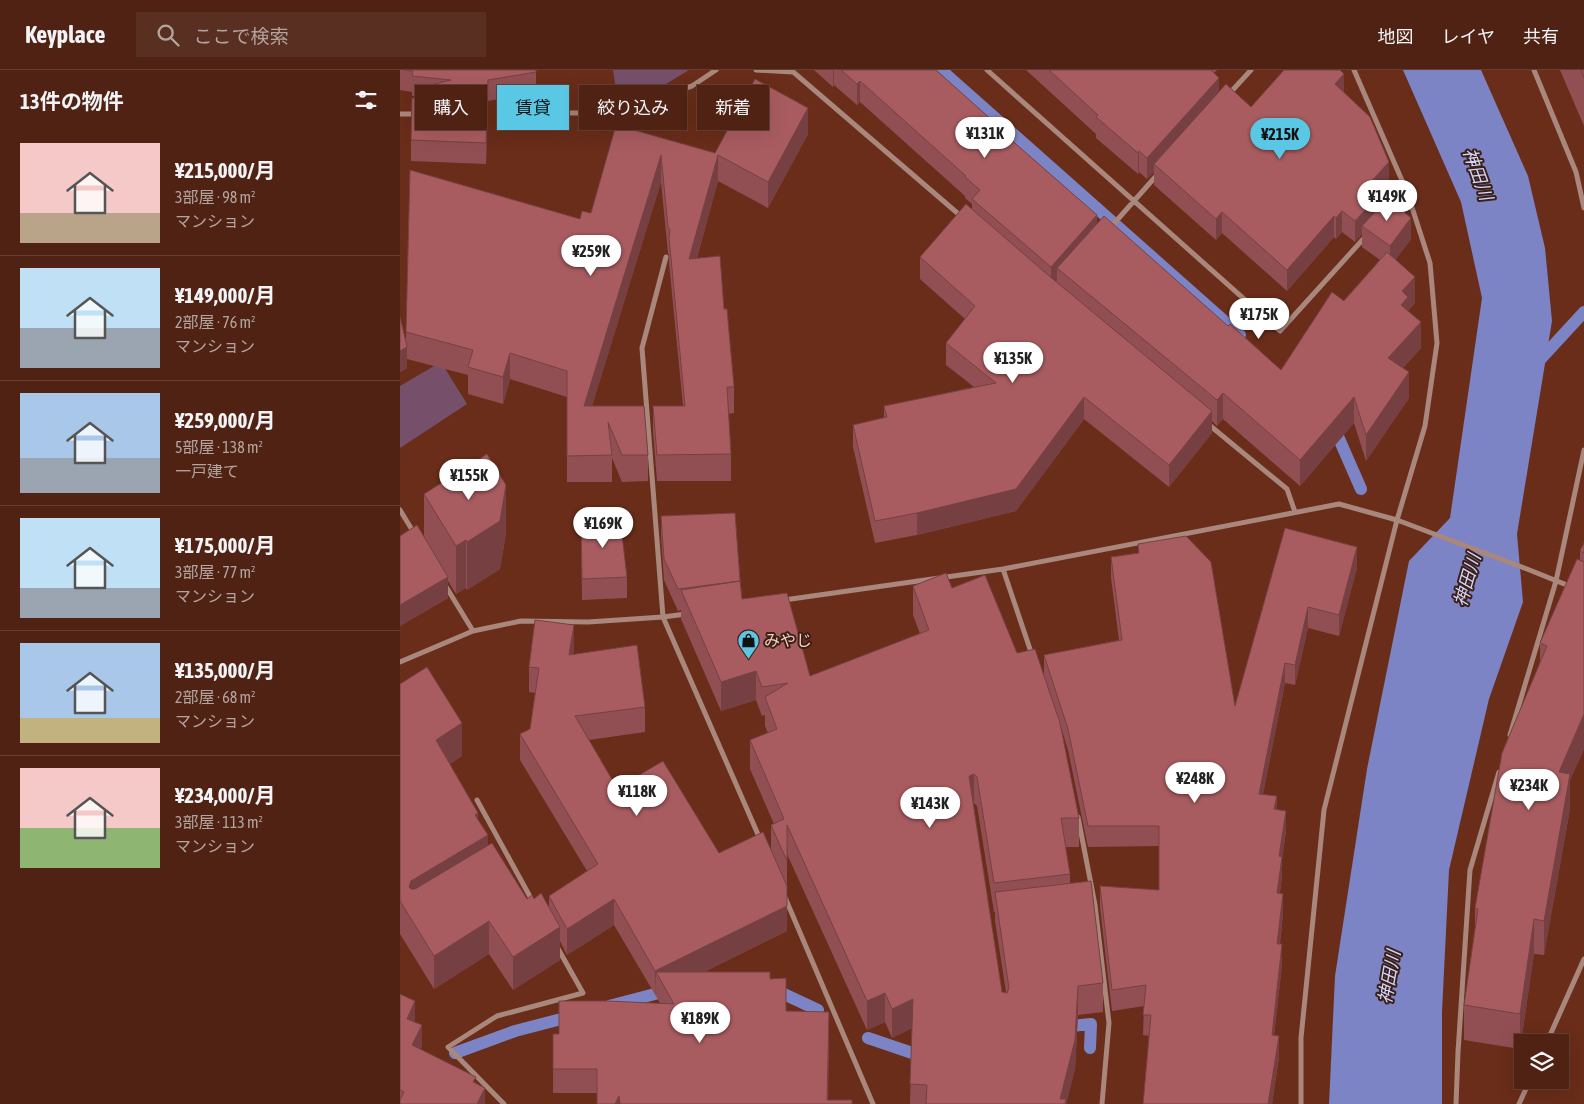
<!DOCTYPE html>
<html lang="ja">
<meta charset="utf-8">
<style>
body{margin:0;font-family:"Asap Condensed","Noto Sans JP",sans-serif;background:#592f21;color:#f1f3f6;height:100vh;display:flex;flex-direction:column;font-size:19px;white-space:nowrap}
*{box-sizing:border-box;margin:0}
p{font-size:16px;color:#b3a4a0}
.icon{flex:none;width:28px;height:28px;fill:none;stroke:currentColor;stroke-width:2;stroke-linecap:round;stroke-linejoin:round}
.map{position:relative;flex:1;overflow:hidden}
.sheet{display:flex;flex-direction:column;background:#4f2213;width:400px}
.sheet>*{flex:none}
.banner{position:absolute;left:15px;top:15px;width:475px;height:45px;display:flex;gap:10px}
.buttons{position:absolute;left:1114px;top:964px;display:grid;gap:10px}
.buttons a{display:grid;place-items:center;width:55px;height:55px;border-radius:0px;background:#4f2213;box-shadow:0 5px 20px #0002,0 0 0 1px #663f33;font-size:25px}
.price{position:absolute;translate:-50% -42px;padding:0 11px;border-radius:18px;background:#fff;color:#222;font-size:16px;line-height:32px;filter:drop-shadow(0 1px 2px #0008)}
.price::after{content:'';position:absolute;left:50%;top:30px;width:15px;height:11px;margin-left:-8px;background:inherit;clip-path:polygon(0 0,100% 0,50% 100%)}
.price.active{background:#5ac8e5;color:#111}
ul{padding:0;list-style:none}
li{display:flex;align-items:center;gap:15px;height:125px;padding:0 20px}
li+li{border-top:1px solid #663f33}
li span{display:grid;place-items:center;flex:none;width:140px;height:100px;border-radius:0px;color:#555}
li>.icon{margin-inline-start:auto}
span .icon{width:60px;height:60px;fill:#fffc;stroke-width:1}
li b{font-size:21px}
h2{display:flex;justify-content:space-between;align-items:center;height:60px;padding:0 20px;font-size:21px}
.pill{padding:0 18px;border-radius:0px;background:#4f2213;box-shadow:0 5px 20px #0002,0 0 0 1px #663f33;font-size:18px;line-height:45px}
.pill.active{background:#5ac8e5;color:#111}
header{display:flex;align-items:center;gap:30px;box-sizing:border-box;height:70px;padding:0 25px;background:#4f2213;border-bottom:1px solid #663f33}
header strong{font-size:24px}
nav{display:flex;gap:28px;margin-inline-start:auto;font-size:18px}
.search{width:350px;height:45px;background:#592f21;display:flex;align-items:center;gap:12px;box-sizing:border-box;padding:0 18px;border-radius:0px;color:#b3a4a0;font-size:19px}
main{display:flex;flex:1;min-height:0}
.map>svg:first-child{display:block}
</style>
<header>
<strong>Keyplace</strong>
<div class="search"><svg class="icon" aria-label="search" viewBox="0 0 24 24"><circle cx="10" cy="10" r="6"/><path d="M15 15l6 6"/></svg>ここで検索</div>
<nav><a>地図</a><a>レイヤ</a><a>共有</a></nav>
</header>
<main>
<section class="sheet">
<h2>13件の物件<svg class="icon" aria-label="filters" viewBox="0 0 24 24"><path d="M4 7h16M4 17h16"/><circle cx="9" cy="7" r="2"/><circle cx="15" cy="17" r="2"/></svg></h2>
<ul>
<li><span style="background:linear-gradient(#f6c9c9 70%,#b9a48a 0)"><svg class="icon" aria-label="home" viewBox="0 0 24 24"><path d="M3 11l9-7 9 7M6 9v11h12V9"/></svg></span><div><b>¥215,000/月</b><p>3部屋 · 98 m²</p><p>マンション</p></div></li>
<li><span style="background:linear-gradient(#bfe0f5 60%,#9aa5b1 0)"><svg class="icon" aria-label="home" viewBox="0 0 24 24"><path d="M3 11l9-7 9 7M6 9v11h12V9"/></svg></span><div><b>¥149,000/月</b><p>2部屋 · 76 m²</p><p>マンション</p></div></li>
<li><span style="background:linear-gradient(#a9c7e8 65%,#9aa5b1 0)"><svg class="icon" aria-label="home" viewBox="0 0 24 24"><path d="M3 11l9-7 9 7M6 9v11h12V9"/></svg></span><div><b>¥259,000/月</b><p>5部屋 · 138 m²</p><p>一戸建て</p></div></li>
<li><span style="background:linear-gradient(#bfe0f5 70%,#9aa5b1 0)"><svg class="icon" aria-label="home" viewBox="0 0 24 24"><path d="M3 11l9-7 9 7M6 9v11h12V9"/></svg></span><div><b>¥175,000/月</b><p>3部屋 · 77 m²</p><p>マンション</p></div></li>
<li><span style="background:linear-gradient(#a9c7e8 75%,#c2b280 0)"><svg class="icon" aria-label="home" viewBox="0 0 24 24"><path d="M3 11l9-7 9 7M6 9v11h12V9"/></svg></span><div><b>¥135,000/月</b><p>2部屋 · 68 m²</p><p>マンション</p></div></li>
<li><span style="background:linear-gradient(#f6c9c9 60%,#8fb573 0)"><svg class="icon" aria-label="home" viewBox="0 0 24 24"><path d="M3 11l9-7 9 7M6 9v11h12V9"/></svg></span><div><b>¥234,000/月</b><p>3部屋 · 113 m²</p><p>マンション</p></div></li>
</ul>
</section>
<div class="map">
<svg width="1184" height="1034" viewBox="0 0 1184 1034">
<rect width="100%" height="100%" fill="#692d19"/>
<path fill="#76506b" d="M 213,0 L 289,0 L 266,14 L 217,27 Z
M 41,292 L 67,334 L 0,378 L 0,316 Z"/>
<path fill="#7c84c6" d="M 1003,0 L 1081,0 L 1128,106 L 1145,178 L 1152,251 L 1117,464 L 1123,532 L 1089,629 L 1049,800 L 1042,942 L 1042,1034 L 929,1034 L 935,906 L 967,699 L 1009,491 L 1050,448 L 1082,228 L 1061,132 Z"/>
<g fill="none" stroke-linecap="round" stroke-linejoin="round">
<path stroke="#7c84c6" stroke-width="12" d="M 541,0 L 840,265
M 1137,293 L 1184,242
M 933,355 L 961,419
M 371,918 L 418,940
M 209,936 L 270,920
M 661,957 L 691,954 L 690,978
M 468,968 L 527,988
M 55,983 L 115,961 L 173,946"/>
<path stroke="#a9877c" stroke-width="5" d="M 356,0 L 393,2
M 391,0 L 562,147
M 587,0 L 880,261 L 966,166
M 1134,0 L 1176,102 L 1184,138
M 829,24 L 851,0
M 0,44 L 17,44
M 100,49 L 109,43 L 209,43 L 292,16 L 316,0
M 992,138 L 1007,122
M 710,158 L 757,105
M 266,187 L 242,278 L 263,547 L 360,769
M 808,354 L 887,419 L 895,442
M 0,440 L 14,463
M 603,499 L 632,585
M 45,515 L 73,561
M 384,530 L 603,499 L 939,434 L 997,450 L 1127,499 L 1184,522
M 0,592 L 73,561 L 121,551 L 188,552 L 263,547 L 286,544
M 1110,665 L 1156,511 L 1184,380
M 77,730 L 133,832
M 678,747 L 695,835 L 709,953 L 702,1034
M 384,825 L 473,1034
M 1147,972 L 1184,889
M 104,1034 L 48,977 L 97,946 L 183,923 L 156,875
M 901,1034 L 901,968 L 924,740 L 997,450 L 1025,356 L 1037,273 L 1030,193 L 1007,122 L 954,0
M 1056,1034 L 1058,982 L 1070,800 L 1099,702
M 1119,1034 L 1130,1010"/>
</g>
<path fill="#914f53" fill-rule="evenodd" d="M 0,0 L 136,0 L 136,23 L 88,31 L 86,94 L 11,91 L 11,70 L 14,26 L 12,26 L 12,22 L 0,20 Z
M 414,0 L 536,0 L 697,153 L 828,256 L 881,300 L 980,190 L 962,177 L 962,164 L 955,172 L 942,162 L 936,169 L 934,167 L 887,221 L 822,163 L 816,170 L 754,115 L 754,102 L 747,109 L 739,102 L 738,104 L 696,68 L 696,64 L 626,0 L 817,0 L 814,3 L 819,21 L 851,37 L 944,23 L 989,113 L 981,123 L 981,136 L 1011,169 L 996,189 L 1015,233 L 1008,241 L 1021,278 L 1003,298 L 1009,328 L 966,391 L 954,353 L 900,416 L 823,349 L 817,356 L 812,351 L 812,363 L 769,417 L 684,349 L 616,441 L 517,465 L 475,473 L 453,377 L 453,355 L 484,348 L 484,336 L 574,317 L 546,295 L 546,273 L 565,249 L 520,209 L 520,187 L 572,139 L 572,134 L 565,128 L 565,126 L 460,32 L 457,35 L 434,15 L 433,17 Z
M 1160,0 L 1184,0 L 1184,56 Z
M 216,55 L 315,83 L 408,64 L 368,138 L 318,111 L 297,188 L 324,239 L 334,317 L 334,343 L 328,344 L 331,384 L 331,411 L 257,411 L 253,362 L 253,336 L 283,336 L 269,193 L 269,185 L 268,183 L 261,112 L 192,336 L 248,385 L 248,411 L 222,412 L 212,388 L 212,412 L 167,412 L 167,327 L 110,309 L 103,334 L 68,324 L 68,305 L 7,289 L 7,298 L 0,302 L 0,247 L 6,270 L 10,100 L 180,149 L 191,143 Z
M 24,424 L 106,463 L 100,499 L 67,520 L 66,518 L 56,524 L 48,511 L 48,528 L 0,556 L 0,466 L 24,467 Z
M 335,443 L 342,529 L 410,606 L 520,564 L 513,545 L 513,516 L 552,518 L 617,583 L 644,605 L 644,585 L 719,570 L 711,508 L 711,487 L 738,484 L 738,474 L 835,636 L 885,458 L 957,498 L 939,566 L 908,558 L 895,615 L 885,613 L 863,724 L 877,739 L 886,762 L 882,789 L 882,807 L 880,823 L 883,844 L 880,874 L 882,895 L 874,965 L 879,987 L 872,1034 L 743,1034 L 749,966 L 743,965 L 744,936 L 712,941 L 700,837 L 700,816 L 759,820 L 759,776 L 688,777 L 668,680 L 661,657 L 679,748 L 679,777 L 665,777 L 670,804 L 670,813 L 703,913 L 703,942 L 678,945 L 675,999 L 666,1034 L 510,1034 L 512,958 L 492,968 L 485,952 L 467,960 L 387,784 L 387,861 L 304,902 L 370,909 L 386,941 L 429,966 L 428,1030 L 197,1023 L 153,1023 L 153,964 L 159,964 L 260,933 L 214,855 L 167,885 L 160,871 L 160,890 L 113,920 L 89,884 L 34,919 L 0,864 L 0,614 L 62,686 L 50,694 L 78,750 L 88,775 L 127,829 L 134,829 L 149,837 L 149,826 L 187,801 L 120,690 L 120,664 L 130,659 L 135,623 L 129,622 L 129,597 L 174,581 L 173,584 L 245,637 L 245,662 L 189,670 L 217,718 L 319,783 L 371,780 L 371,755 L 374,754 L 350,699 L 350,670 L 368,663 L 365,656 L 365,645 L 362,646 L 356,630 L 321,641 L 281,549 L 281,540 L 278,541 L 264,510 L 261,467 L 261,446 ZM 573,733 L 574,733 L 577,736 L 594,842 L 595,842 L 595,851 L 606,922 L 602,922 Z
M 181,450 L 227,507 L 227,528 L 182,530 Z
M 1184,473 L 1184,679 L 1170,710 L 1170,739 L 1144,885 L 1134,884 L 1120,979 L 1064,970 L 1064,935 L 1075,859 L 1075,838 L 1140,593 L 1140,573 L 1180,490 L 1180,481 Z
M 0,924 L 15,952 L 22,976 L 20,979 L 76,1013 L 85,1034 L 0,1034 Z"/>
<path fill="#764043" d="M 433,0 L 434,0 L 434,15 L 433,17 Z
M 944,4 L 944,25 L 935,14 Z
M 819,8 L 819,29 L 754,94 L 754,102 L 747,109 L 747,88 Z
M 88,10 L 88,31 L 86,94 L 86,73 Z
M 460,11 L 460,32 L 457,35 L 457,14 Z
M 408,38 L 408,64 L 368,138 L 368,112 Z
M 739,81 L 739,102 L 738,104 L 738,83 Z
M 261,85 L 261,112 L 184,363 L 184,336 Z
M 318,85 L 318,111 L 289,215 L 289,189 Z
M 989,92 L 989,113 L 970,135 L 970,113 Z
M 981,123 L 981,144 L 962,156 L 962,164 L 955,172 L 955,151 Z
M 942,141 L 942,162 L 936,169 L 936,148 Z
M 822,142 L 822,163 L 816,170 L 816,149 Z
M 697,145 L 697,166 L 657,198 L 657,210 L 651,218 L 651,197 Z
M 934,146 L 934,167 L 887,221 L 887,200 Z
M 1011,148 L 1011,169 L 990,197 L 990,176 Z
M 1015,207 L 1015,233 L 1008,241 L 1008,253 L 1001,235 L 1002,221 Z
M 1021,252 L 1021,278 L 988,314 L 988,288 Z
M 7,277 L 7,298 L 0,302 L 0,281 Z
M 110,283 L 110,309 L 103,334 L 103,307 Z
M 1009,302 L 1009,328 L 966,391 L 966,365 Z
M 823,323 L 823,349 L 817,356 L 817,330 Z
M 684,327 L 684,349 L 616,441 L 517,465 L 517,443 Z
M 954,327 L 954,353 L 900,416 L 900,390 Z
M 812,341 L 812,363 L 769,417 L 769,395 Z
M 106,415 L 106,463 L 100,499 L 67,520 L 67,472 Z
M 66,470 L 66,518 L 56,524 L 56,476 Z
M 957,477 L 957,498 L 939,566 L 939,545 Z
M 48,507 L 48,528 L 0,556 L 0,535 Z
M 908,537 L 908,558 L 895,615 L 895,595 Z
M 174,555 L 174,581 L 169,610 L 169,585 Z
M 885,593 L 885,613 L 859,745 L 859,724 Z
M 356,601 L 356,630 L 321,641 L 321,612 Z
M 1184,644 L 1184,679 L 1170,710 L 1170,739 L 1144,885 L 1144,851 L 1159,702 Z
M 62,653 L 62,686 L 36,703 L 36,670 Z
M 574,704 L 574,733 L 569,735 L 569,706 Z
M 877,726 L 877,747 L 874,739 Z
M 886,741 L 886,762 L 882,789 L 882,807 L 877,844 L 877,823 L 879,786 Z
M 78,743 L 78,771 L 88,765 L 88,798 L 11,844 L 9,817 L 11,811 L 75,745 Z
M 387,816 L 387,861 L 266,920 L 256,902 L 255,926 L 255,901 Z
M 883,824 L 883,844 L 877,895 L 877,874 Z
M 214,829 L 214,855 L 167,885 L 167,859 Z
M 1134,849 L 1134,884 L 1120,979 L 1120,944 Z
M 89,851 L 89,884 L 34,919 L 34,886 Z
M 160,857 L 160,890 L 113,920 L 113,887 Z
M 882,874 L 882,895 L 872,986 L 872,965 Z
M 678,916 L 678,945 L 675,999 L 666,1034 L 660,1034 L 660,1029 Z
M 485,923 L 485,952 L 467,960 L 467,931 Z
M 513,929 L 513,958 L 492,968 L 492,939 Z
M 15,931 L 15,952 L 7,949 Z
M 22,955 L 22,976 L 12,997 L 12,975 Z
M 879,966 L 879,987 L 872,1034 L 868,1034 Z
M 85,1018 L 85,1034 L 77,1034 Z
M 219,1026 L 219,1034 L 215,1034 Z"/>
<path fill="#a95c60" stroke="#764043" d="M 4,0 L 136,0 L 136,2 L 88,10 L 86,73 L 11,70 L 12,28 L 37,29 L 41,25 L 41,22 L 38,20 L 14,19 L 51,10 L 12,6 L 13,1 Z
M 441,0 L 536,0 L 594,52 L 593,54 L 697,145 L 651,197 L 572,129 L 580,120 L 565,107 L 566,106 L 460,11 L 457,14 Z
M 649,0 L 811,0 L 819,8 L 747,88 L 739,81 L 738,83 L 696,47 L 698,45 Z
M 884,0 L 940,0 L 944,4 L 935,14 L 970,47 L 989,92 L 970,113 L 981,123 L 955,151 L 942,141 L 936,148 L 934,146 L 887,200 L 822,142 L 816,149 L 754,94 L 826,14 L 851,37 Z
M 1181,0 L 1184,0 L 1184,8 Z
M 355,9 L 408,38 L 368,112 L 318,85 L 289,189 L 320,186 L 324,239 L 327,239 L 334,317 L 327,317 L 331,384 L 257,385 L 253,336 L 285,336 L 269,167 L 270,160 L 268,157 L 261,85 L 184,336 L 244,336 L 248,385 L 222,385 L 208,352 L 212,385 L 167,386 L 167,301 L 110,283 L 103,307 L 68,297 L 73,280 L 6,262 L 10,100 L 180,149 L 182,141 L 191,143 L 216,55 L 315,83 Z
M 988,128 L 1011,148 L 990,176 L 962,156 Z
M 566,134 L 648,205 L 812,341 L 769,395 L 684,327 L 616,419 L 517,443 L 475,451 L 453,355 L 487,347 L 484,336 L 596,313 L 546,273 L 575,236 L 520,187 Z
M 704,146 L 828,256 L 830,254 L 881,300 L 932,222 L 944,231 L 987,182 L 1015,207 L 1002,221 L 1008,227 L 1001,235 L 1021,252 L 988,288 L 1009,302 L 966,365 L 954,327 L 900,390 L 823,323 L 817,330 L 657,198 Z
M 0,247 L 7,277 L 0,281 Z
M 87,384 L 106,415 L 100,451 L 67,472 L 66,470 L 56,476 L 24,424 Z
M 335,443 L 340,511 L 278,519 L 264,489 L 261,446 Z
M 220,448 L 227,507 L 182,509 L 181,450 Z
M 17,455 L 48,507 L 0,535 L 0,466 Z
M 885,458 L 957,477 L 939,545 L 908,537 L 895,595 L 885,593 L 859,724 L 877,726 L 874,739 L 886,741 L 879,786 L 882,787 L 877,823 L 883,824 L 877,874 L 882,874 L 872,965 L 879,966 L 868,1034 L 743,1034 L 751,945 L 743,945 L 746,915 L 712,920 L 700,816 L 759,820 L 759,756 L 688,756 L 668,659 L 644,585 L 722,570 L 711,487 L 739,483 L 738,474 L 786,466 L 811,492 L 835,636 Z
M 1184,473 L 1184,483 L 1180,481 Z
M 1177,489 L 1184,492 L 1184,644 L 1159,702 L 1170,704 L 1144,851 L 1134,849 L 1120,944 L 1064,935 L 1078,839 L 1075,838 L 1102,683 L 1147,576 L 1140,573 Z
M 546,503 L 552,518 L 585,505 L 617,583 L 635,579 L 660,653 L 679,748 L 661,748 L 670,804 L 594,813 L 577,707 L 574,704 L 569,706 L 602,922 L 607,923 L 609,918 L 595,822 L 691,811 L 703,913 L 678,916 L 675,970 L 660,1029 L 666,1029 L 665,1034 L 526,1034 L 527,1015 L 510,1014 L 513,929 L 492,939 L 485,923 L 467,931 L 387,755 L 387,791 L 371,755 L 384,749 L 350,670 L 377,659 L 365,627 L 388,613 L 362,617 L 356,601 L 321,612 L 281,520 L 340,511 L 342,529 L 387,523 L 410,606 L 529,560 L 513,516 Z
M 135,550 L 174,555 L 169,585 L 237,575 L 245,637 L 175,646 L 217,718 L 263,691 L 319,783 L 363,762 L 387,816 L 387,836 L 255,901 L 214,829 L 167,859 L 149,826 L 198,794 L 120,664 L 130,659 L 139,598 L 129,597 Z
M 27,597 L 62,653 L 36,670 L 78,743 L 75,745 L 88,765 L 11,811 L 9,817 L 11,819 L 15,819 L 92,773 L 127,829 L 132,825 L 134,829 L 141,823 L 160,857 L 113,887 L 89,851 L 34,886 L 0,831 L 0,614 Z
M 256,902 L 370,902 L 370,909 L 386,908 L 386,941 L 429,942 L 427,1030 L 452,1030 L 452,1034 L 220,1034 L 219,1026 L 215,1034 L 197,1034 L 197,999 L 153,999 L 153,964 L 159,964 L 159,931 L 207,931 L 274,934 Z
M 0,924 L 15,931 L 7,949 L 22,955 L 12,975 L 76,1007 L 73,1012 L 85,1018 L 77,1034 L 0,1034 L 0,1030 L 4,1022 L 0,1020 Z"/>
<defs>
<symbol id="shop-pin" viewBox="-11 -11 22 30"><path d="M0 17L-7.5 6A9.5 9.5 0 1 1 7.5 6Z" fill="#5ac8e5" stroke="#3c2017"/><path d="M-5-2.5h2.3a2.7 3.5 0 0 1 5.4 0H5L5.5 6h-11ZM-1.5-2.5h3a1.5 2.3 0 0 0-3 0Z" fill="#111"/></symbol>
</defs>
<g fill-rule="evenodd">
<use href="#shop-pin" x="336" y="558" width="25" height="34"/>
</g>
<g text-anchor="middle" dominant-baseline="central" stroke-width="4" stroke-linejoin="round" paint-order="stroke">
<g font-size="16" fill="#f5cfc3" stroke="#3c2017" text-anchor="start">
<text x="364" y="570">みやじ</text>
</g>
<g font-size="18" font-style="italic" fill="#d2d8fd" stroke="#3c2017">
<text transform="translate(1078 104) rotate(70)">神田川</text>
<text transform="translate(1067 510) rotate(-74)">神田川</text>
<text transform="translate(989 907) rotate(-80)">神田川</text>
</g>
</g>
</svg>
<div class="buttons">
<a><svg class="icon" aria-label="layers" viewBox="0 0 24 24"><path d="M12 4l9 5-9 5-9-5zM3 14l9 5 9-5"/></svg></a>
</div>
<b class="price" style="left:585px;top:89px">¥131K</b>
<b class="price active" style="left:880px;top:90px">¥215K</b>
<b class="price" style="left:987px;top:152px">¥149K</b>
<b class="price" style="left:191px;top:207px">¥259K</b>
<b class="price" style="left:859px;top:270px">¥175K</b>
<b class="price" style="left:613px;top:314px">¥135K</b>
<b class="price" style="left:69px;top:431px">¥155K</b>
<b class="price" style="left:203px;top:479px">¥169K</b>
<b class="price" style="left:795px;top:734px">¥248K</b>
<b class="price" style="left:1129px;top:741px">¥234K</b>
<b class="price" style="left:237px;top:747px">¥118K</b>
<b class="price" style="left:530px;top:759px">¥143K</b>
<b class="price" style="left:300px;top:974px">¥189K</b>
<div class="banner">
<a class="pill">購入</a>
<a class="pill active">賃貸</a>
<a class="pill">絞り込み</a>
<a class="pill">新着</a>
</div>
</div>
</main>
